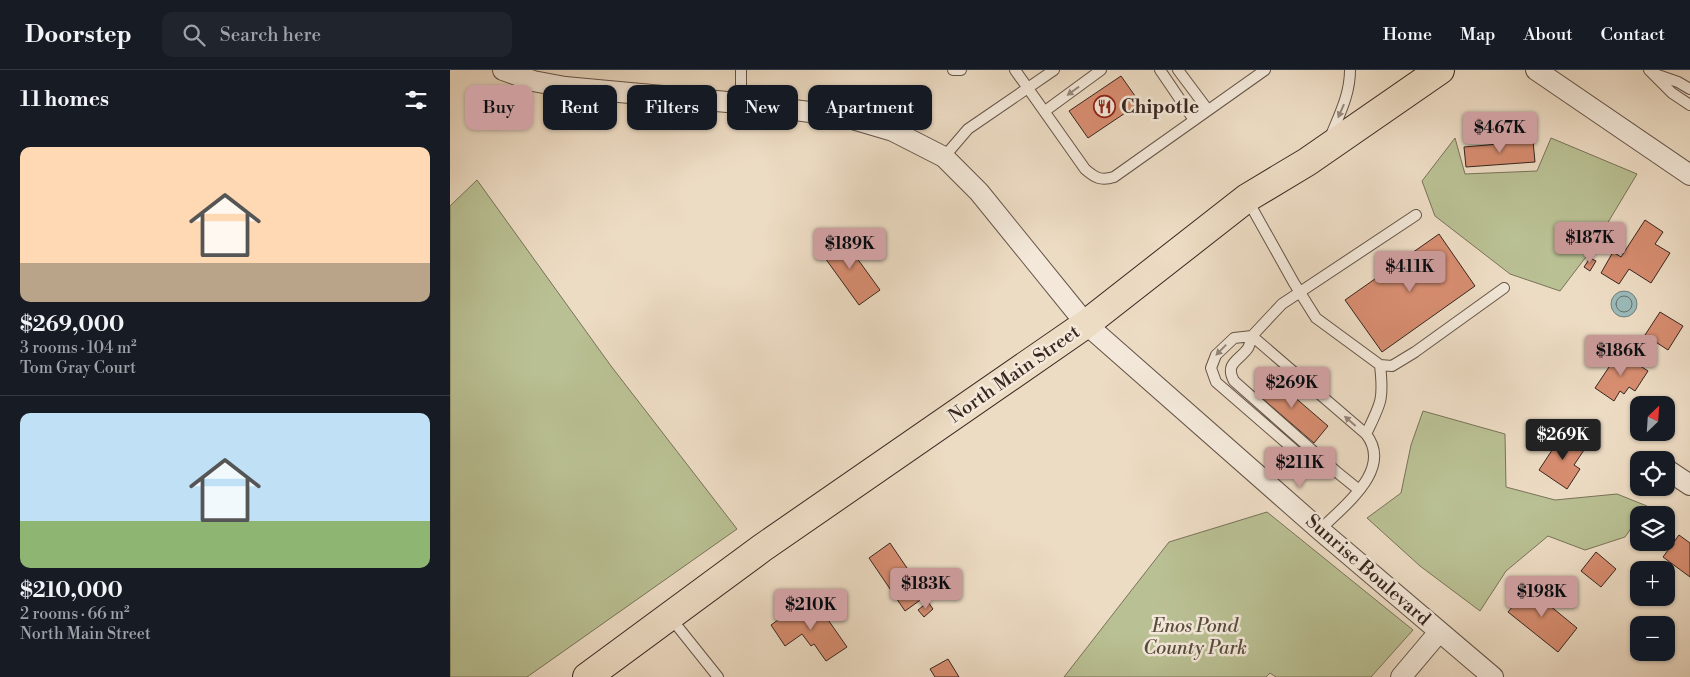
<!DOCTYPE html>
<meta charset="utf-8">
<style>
body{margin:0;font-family:"Libre Bodoni",serif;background:#20242c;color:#f1f3f6;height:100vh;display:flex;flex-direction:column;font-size:19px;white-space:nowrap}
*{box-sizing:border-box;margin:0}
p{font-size:16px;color:#9ea1a6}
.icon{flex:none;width:28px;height:28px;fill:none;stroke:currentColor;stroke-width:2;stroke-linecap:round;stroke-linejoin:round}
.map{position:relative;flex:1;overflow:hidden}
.sheet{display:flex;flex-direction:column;background:#171b24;width:450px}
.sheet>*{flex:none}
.top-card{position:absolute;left:15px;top:15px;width:475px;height:45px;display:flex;gap:10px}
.needle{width:32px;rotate:25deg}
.buttons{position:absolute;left:1180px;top:326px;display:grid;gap:10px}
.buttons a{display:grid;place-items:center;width:45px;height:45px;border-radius:10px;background:#171b24;box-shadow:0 1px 4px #0004;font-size:25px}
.price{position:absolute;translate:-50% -42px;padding:0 11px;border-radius:5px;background:#c59692;color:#111;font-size:16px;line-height:32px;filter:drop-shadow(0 1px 2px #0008)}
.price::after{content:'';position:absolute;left:50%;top:30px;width:15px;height:11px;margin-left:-8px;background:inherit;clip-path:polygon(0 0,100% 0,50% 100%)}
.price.on{background:#222;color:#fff}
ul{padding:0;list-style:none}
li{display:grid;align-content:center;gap:10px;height:265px;padding:0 20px}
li+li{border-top:1px solid #363941}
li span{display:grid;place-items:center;height:155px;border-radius:10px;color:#555}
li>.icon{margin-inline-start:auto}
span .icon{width:90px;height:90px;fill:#fffc;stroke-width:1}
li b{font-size:21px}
h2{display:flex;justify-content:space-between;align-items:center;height:60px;padding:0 20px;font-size:21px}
.tag{padding:0 18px;border-radius:10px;background:#171b24;box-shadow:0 1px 4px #0004;font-size:18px;line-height:45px}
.tag.on{background:#c59692;color:#111}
header{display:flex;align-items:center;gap:30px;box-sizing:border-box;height:70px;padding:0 25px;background:#171b24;border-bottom:1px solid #363941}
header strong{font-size:24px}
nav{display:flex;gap:28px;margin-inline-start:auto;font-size:18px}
.search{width:350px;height:45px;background:#20242c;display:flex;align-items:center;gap:12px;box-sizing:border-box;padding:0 18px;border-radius:10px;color:#9ea1a6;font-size:19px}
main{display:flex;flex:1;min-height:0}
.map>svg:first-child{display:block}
</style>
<header>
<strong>Doorstep</strong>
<div class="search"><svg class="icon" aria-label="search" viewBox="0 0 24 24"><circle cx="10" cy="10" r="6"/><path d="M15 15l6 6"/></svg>Search here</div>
<nav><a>Home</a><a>Map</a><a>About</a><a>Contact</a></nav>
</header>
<main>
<section class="sheet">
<h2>11 homes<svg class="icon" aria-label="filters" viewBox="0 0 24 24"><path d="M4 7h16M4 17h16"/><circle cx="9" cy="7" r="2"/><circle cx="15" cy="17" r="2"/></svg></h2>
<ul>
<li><span style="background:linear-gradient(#ffd9b3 75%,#b9a48a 0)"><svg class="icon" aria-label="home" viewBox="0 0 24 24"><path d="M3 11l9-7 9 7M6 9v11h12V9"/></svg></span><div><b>$269,000</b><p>3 rooms · 104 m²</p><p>Tom Gray Court</p></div></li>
<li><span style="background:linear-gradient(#bfe0f5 70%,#8fb573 0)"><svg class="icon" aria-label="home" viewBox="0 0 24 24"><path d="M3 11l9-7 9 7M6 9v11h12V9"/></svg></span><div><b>$210,000</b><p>2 rooms · 66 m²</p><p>North Main Street</p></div></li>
</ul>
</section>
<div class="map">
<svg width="1240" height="607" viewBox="0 0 1240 607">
<rect width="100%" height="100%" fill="#eddcc4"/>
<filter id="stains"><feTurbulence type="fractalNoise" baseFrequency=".004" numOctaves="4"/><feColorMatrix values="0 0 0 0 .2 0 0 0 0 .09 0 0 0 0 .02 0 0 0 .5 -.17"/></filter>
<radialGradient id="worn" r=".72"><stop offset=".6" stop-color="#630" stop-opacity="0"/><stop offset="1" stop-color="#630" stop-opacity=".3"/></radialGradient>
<path fill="#b9c093" stroke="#787359" d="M 1005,68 L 1015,104 L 1087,101 L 1101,68 L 1187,104 L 1142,179 L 1110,221 L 1060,204 L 985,146 L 972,111 Z
M 27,110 L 161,296 L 287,459 L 77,607 L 0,607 L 0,136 Z
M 973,341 L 1055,364 L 1056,417 L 1105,430 L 1167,424 L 1197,436 L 1175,467 L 1135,480 L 1098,466 L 1056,501 L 1030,541 L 970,496 L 917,448 L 951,423 L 961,375 Z
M 817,442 L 963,560 L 921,607 L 826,607 L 820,603 L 816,607 L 614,607 L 719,472 Z"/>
<path fill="#9abab9" stroke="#737f7b" d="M1161 234a13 13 0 1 1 26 0a13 13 0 1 1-26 0Z"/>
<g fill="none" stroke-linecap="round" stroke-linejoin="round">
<path stroke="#69706c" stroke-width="1" d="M1166 234a8 8 0 1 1 16 0a8 8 0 1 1-16 0Z"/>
</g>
<path fill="#d78d70" stroke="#38261f" d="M 671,6 L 690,33 L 638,68 L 619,41 Z
M 1083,71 L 1085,92 L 1016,97 L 1014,77 Z
M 1195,150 L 1213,162 L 1205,174 L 1220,183 L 1201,213 L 1179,199 L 1169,214 L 1151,203 L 1163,182 L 1171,187 Z
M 989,164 L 1025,216 L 932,282 L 895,230 Z
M 391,166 L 430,220 L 409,235 L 370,181 Z
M 1140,188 L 1146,191 L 1140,201 L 1134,197 Z
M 1210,242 L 1233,256 L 1218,280 L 1195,265 Z
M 1169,282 L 1198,301 L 1185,321 L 1179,317 L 1174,324 L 1170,321 L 1164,331 L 1145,318 Z
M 820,306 L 878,356 L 864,373 L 806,323 Z
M 1114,362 L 1136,377 L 1124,395 L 1130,399 L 1117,419 L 1089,400 Z
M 1229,465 L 1240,473 L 1240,507 L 1213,487 Z
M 440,473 L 476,526 L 455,541 L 419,488 Z
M 1146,482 L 1166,499 L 1151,517 L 1131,501 Z
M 1083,512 L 1098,524 L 1093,530 L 1127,558 L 1108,582 L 1058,542 Z
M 365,531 L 397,577 L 376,591 L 364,574 L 361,576 L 352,564 L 335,576 L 321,555 L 338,543 L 341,547 Z
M 478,532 L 483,539 L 474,547 L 468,540 Z
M 498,589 L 509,607 L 485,607 L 480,599 Z"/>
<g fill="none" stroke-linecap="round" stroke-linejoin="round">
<defs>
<path id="lane" d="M 503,0 L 511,0
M 565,0 L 635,99 C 645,108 651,111 664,107 L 815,0
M 710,0 L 744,50
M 728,0 L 758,40
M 1199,0 L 1222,23 L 1240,35
M 1205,4 L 1228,12 L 1240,19
M 291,34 L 291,0
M 595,41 L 651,0
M 880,68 C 889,45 900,25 900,0
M 494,87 L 518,59 L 604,0
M 797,129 L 844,213 L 866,248 L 930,295 L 942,296 L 965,282 L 1054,218
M 916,364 C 931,333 934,330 930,295
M 909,420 L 888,403 L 849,384 L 766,312 L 761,298 L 766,285 L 784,268 L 802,266 L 832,234 L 966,145
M 870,460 C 893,436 944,400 916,364 L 802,266 C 801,270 800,274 798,278 C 790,290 774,293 784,311 L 888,403
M 220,547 L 268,607"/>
<path id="street" d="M 53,0 L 83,11 L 115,17 L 288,33 L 392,46 L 443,61 L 494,87 L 529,122 L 636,254 L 870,460 L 1043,607
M 1086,0 L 1240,105
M 1216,399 L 1240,415
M 951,607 L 989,562"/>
<path id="highway" d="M 137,607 L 312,478 L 636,254 L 797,128 L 857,92 L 990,0"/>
</defs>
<use href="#lane" stroke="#655448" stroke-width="12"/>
<use href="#street" stroke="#655448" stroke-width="22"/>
<use href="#highway" stroke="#38261f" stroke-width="30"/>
<use href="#lane" stroke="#f3e8d9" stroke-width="10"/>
<use href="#street" stroke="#f3e8d9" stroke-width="20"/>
<use href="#highway" stroke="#eddcc4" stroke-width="28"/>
</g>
<defs><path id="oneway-solid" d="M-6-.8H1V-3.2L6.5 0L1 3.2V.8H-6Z" transform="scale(1.25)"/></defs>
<g fill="#96877c">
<use href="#oneway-solid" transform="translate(623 21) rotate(144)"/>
<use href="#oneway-solid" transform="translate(891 41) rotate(114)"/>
<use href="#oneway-solid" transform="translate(771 280) rotate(134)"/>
<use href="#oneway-solid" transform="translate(900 351) rotate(-139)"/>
</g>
<defs>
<symbol id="restaurant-ring" viewBox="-11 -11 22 22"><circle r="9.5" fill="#f3e8d9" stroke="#8f2418" stroke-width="1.5"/><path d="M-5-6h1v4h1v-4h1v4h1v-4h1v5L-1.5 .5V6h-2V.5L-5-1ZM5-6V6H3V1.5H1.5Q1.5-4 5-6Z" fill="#8f2418"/></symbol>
</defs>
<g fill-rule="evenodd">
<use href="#restaurant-ring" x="642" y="24" width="25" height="25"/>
</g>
<g text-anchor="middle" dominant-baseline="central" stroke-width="5" stroke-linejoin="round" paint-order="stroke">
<g font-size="19" font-weight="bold" fill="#38261f" stroke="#f3e8d9" text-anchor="start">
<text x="671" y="37">Chipotle</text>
</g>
<g font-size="19" fill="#38261f" stroke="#f3e8d9">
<text transform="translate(564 304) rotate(-35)">North Main Street</text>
<text transform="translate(918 500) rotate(41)">Sunrise Boulevard</text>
</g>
<g font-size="19" font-style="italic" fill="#584c3c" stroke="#f3e8d9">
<text x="745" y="556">Enos Pond<tspan x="745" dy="22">County Park</tspan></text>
</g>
</g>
<rect width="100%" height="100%" filter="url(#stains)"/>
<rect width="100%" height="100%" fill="url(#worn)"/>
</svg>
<div class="buttons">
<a><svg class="needle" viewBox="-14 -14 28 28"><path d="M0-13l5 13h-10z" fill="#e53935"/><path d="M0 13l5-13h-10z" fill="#9ea1a6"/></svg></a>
<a><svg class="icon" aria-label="locate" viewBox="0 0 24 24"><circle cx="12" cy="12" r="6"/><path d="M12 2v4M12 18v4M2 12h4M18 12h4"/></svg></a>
<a><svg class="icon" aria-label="layers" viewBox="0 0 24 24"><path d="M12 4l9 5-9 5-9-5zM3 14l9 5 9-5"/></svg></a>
<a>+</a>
<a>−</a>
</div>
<b class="price" style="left:1050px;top:84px">$467K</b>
<b class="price" style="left:1140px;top:194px">$187K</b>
<b class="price" style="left:400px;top:200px">$189K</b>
<b class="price" style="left:960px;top:223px">$411K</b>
<b class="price" style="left:1171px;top:307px">$186K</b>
<b class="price" style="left:842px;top:339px">$269K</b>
<b class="price on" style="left:1113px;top:391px">$269K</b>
<b class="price" style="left:850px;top:419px">$211K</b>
<b class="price" style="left:476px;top:540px">$183K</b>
<b class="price" style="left:1092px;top:548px">$198K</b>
<b class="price" style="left:361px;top:561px">$210K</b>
<div class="top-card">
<a class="tag on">Buy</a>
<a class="tag">Rent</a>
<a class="tag">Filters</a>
<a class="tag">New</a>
<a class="tag">Apartment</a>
</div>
</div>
</main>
